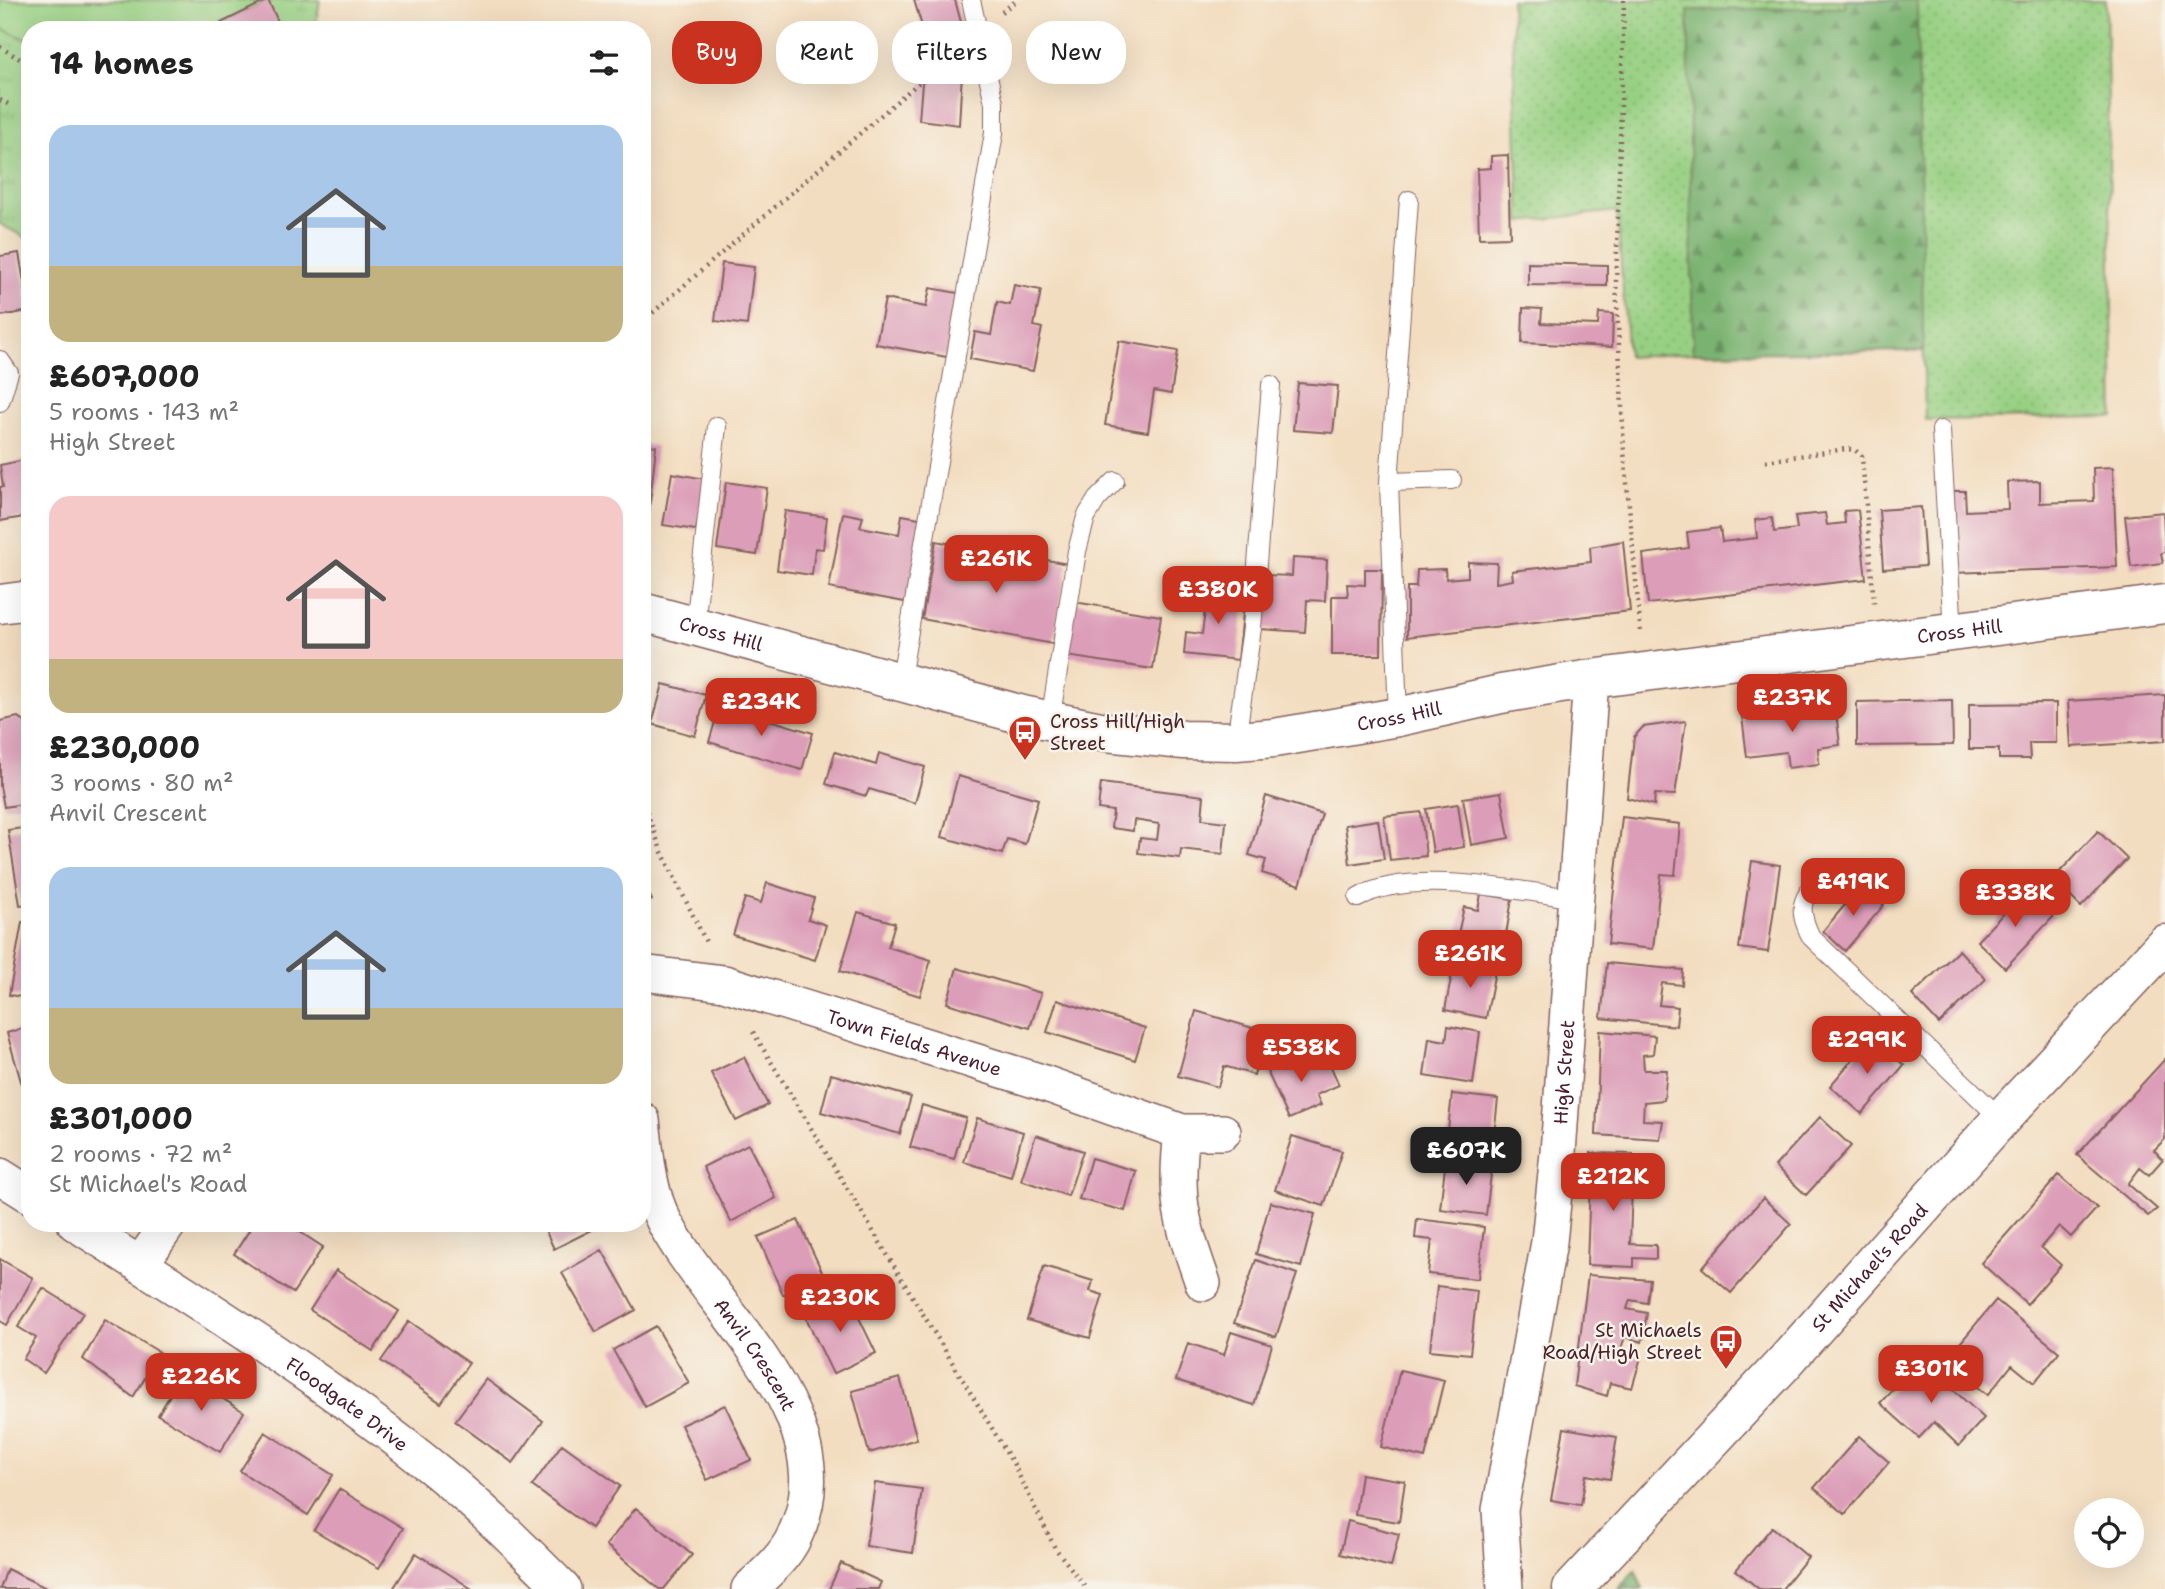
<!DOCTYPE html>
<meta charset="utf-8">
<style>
body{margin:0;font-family:"Shantell Sans",sans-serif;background:#f2f2f2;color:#222;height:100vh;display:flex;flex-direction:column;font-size:26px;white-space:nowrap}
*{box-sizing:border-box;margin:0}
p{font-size:23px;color:#767676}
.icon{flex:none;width:38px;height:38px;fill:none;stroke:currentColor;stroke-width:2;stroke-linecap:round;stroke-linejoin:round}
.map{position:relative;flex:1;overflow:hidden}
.sheet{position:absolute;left:21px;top:21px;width:630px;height:1211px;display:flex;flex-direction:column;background:#fff;border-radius:28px;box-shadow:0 7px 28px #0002}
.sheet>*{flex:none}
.banner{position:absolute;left:672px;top:21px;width:665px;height:63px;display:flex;gap:14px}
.fabs{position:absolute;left:2074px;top:1498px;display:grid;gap:14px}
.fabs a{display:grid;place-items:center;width:70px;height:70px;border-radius:50%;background:#fff;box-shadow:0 7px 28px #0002;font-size:35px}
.price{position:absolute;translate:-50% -60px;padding:0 16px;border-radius:14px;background:#c8321e;color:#fff;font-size:23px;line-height:46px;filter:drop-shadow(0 2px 4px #0008)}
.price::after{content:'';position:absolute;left:50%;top:42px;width:21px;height:16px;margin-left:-10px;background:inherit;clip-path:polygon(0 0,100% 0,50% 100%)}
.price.active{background:#222;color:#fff}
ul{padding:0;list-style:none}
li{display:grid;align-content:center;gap:14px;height:371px;padding:0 28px}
li span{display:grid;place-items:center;height:217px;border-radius:21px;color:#555}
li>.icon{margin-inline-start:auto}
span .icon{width:126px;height:126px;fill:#fffc;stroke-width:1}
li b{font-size:30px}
h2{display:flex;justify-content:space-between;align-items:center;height:84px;padding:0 28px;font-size:30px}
.tag{padding:0 24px;border-radius:28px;background:#fff;box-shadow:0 7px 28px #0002;font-size:24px;line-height:63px}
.tag.active{background:#c8321e;color:#fff}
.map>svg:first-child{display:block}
</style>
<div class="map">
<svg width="2165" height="1589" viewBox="0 0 2165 1589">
<defs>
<pattern id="grass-tufts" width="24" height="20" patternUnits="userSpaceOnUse" patternTransform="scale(1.75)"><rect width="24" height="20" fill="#98d083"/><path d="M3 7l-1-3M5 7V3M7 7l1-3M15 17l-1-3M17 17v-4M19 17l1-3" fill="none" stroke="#84b271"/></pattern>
<pattern id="forest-firs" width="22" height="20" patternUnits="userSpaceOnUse" patternTransform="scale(1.75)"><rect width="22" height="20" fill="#7ab271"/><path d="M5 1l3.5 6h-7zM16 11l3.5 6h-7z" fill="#66905d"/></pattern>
<pattern id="garden-dots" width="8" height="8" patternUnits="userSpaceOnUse" patternTransform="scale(1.75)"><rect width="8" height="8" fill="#98d083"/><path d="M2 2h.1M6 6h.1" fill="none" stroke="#84b271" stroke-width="1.8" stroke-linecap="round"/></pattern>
</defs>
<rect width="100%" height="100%" fill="#f7f3e8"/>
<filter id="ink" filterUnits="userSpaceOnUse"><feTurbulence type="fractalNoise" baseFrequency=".0143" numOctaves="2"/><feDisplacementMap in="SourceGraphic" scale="14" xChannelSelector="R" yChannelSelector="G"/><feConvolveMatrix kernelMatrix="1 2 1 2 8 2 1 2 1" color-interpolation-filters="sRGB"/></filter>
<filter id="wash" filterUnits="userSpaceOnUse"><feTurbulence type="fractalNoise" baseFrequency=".00686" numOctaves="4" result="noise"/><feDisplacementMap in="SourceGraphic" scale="28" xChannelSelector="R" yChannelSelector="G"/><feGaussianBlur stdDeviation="1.57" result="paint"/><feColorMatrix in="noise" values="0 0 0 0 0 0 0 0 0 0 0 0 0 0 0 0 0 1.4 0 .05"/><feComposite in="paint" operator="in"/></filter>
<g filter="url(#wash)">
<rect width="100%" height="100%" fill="#f3ddc0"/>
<path fill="url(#grass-tufts)" stroke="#717857" stroke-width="2" d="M 0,0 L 320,0 L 315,30 L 30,30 L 30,240 L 0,224 Z"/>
<path fill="url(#forest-firs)" stroke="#62684e" stroke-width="2" d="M 1845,0 L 1917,0 L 1924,351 L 1693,353 L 1688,10 L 1845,7 Z
M 1635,1570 L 1643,1589 L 1618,1589 Z"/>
<path fill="url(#garden-dots)" stroke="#717857" stroke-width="2" d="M 1511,0 L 1845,0 L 1845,7 L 1688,10 L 1693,353 L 1628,357 L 1617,211 L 1520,222 Z
M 1917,0 L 2106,0 L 2114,417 L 1925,420 Z"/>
<path fill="#98d083" stroke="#717857" stroke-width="2" d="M 0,0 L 268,0 L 221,23 L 196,30 L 30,30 L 30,41 L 0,28 Z"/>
<g id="blocks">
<path fill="#dc9db8" d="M 268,0 L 282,30 L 224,30 L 221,23 Z
M 914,0 L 955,0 L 962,26 L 925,36 Z
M 963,55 L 959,125 L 919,120 L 922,83 Z
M 1508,155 L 1510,237 L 1479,238 L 1477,169 L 1491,168 L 1491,156 Z
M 19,253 L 29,311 L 0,316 L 0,256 Z
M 722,263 L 754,267 L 747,325 L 715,321 Z
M 1528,263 L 1607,265 L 1607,286 L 1528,285 Z
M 1014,285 L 1041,290 L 1034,326 L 1042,328 L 1033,371 L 970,359 L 975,332 L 991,335 L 997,302 L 1010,305 Z
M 930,288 L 958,293 L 947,357 L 876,344 L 885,299 L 926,307 Z
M 1523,308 L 1542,309 L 1541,323 L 1598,325 L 1599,313 L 1613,314 L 1612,347 L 1522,343 Z
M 1119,341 L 1178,351 L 1171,394 L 1154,391 L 1148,432 L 1105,425 Z
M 1298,383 L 1338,386 L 1333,433 L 1293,430 Z
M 642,444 L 656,446 L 649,512 L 642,511 Z
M 30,459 L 30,516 L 0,521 L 0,487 L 3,487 L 0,465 Z
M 2113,467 L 2117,567 L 1952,573 L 1949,491 L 1965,491 L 1966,511 L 2008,509 L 2007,482 L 2040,481 L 2040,503 L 2094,501 L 2093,468 Z
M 672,473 L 705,479 L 696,530 L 663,525 Z
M 726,482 L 767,488 L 757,555 L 717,549 Z
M 1921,507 L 1925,566 L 1883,569 L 1879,510 Z
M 1858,510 L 1866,579 L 1648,604 L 1643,554 L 1689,548 L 1687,532 L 1720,528 L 1722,542 L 1757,538 L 1755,520 L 1772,518 L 1774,532 L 1797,529 L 1795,516 L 1825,513 L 1827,525 L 1845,523 L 1844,511 Z
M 785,511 L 827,517 L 823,549 L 815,548 L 812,575 L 777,570 Z
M 2163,512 L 2165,552 L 2161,553 L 2163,563 L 2131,567 L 2125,516 Z
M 843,513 L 863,517 L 860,527 L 899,534 L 902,515 L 925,519 L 910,603 L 829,588 Z
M 936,541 L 962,546 L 960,561 L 1006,570 L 1010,553 L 1068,564 L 1053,644 L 922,619 Z
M 1623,541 L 1630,611 L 1407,637 L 1407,587 L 1416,587 L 1417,570 L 1445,569 L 1446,579 L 1468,577 L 1468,562 L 1497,563 L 1496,583 L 1513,580 L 1512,571 L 1591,562 L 1590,547 Z
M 1293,558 L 1327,560 L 1325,601 L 1307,600 L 1305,632 L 1260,629 L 1264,575 L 1292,576 Z
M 1365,569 L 1382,569 L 1381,655 L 1332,655 L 1332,596 L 1348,596 L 1347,584 L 1365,585 Z
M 1209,580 L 1230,583 L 1228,602 L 1244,604 L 1238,660 L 1184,654 L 1186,632 L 1202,634 Z
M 1074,602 L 1161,616 L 1153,669 L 1066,656 Z
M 663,684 L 706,695 L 695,736 L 652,724 Z
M 2165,695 L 2165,741 L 2071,747 L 2068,701 Z
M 1952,700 L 1953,745 L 1857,746 L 1857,702 Z
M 2056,703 L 2056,743 L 2029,743 L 2030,759 L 1999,759 L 1999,749 L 1969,749 L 1969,704 Z
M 1835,704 L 1840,745 L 1818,748 L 1819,764 L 1788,768 L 1786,752 L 1747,757 L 1742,716 Z
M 720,705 L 813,733 L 802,770 L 709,742 Z
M 18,717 L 30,726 L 30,803 L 4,807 L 0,786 L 0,721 Z
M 1686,721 L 1675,795 L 1655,794 L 1654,805 L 1627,798 L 1634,737 L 1643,727 Z
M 835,752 L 876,765 L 879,753 L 925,767 L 915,803 L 869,789 L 866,796 L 826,784 Z
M 958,776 L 1038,799 L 1025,844 L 1007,839 L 1002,854 L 942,837 Z
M 1101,783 L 1204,796 L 1202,819 L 1226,822 L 1223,854 L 1181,849 L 1180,858 L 1138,853 L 1140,838 L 1157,840 L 1159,824 L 1134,820 L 1133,831 L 1111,828 L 1113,811 L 1098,809 Z
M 1501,792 L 1509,838 L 1471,845 L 1463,798 Z
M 1266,796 L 1322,814 L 1300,885 L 1262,873 L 1266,860 L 1249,855 Z
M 1458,804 L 1464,847 L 1433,852 L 1426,809 Z
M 1421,812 L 1426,856 L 1390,860 L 1384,816 Z
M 1622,817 L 1680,824 L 1675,875 L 1661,874 L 1653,949 L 1608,944 Z
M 1378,820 L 1384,859 L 1350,864 L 1345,825 Z
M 30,827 L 30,904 L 20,905 L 8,830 Z
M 2098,831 L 2127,859 L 2081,907 L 2053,879 Z
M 1752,861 L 1780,865 L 1768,952 L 1739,948 Z
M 642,881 L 652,900 L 642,905 Z
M 767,883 L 814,898 L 808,919 L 826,925 L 815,960 L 733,935 L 745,898 L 761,903 Z
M 1861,886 L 1884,905 L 1845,951 L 1823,931 Z
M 2026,890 L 2054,916 L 2005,968 L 1977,941 Z
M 1481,894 L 1512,899 L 1503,952 L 1456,943 L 1464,907 L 1478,910 Z
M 858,912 L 895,923 L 888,947 L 931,960 L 920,996 L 840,971 Z
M 22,922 L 30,923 L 30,998 L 9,995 Z
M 1959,950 L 1986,979 L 1939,1024 L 1912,995 Z
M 1454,963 L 1495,971 L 1486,1018 L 1445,1010 Z
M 1607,963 L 1683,970 L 1682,985 L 1662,983 L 1659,1005 L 1678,1007 L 1676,1026 L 1601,1018 Z
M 957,968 L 1041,993 L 1030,1028 L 947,1003 Z
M 1057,1000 L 1145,1028 L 1135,1060 L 1047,1032 Z
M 1196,1011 L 1266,1032 L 1254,1075 L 1224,1066 L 1218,1087 L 1178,1076 Z
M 30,1026 L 30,1109 L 29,1109 L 7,1033 Z
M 1448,1026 L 1480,1032 L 1473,1084 L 1424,1076 L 1429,1038 L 1446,1041 Z
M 1600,1031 L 1655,1036 L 1653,1054 L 1643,1055 L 1644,1070 L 1667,1070 L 1664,1100 L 1644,1102 L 1643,1120 L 1663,1121 L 1660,1139 L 1596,1135 Z
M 1872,1037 L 1904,1065 L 1862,1114 L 1830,1086 Z
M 1300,1053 L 1307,1070 L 1328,1060 L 1339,1085 L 1316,1095 L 1321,1105 L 1289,1119 L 1266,1069 Z
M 744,1057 L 768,1105 L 736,1121 L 711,1073 Z
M 2165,1059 L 2165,1139 L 2154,1150 L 2163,1159 L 2149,1175 L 2140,1168 L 2128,1184 L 2157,1209 L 2148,1216 L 2077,1155 Z
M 831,1074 L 911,1097 L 900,1134 L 821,1112 Z
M 1452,1094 L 1498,1099 L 1492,1153 L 1446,1148 Z
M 922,1105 L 966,1118 L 954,1159 L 910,1147 Z
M 1820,1117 L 1851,1146 L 1806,1195 L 1775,1166 Z
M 977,1118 L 1023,1132 L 1011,1176 L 964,1162 Z
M 1036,1135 L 1083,1151 L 1068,1196 L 1021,1180 Z
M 1292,1136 L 1342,1151 L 1324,1206 L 1275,1190 Z
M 748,1144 L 776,1198 L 731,1222 L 703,1167 Z
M 1591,1153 L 1633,1154 L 1630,1244 L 1656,1245 L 1656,1259 L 1634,1258 L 1634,1267 L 1587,1265 Z
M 1091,1158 L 1136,1171 L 1125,1211 L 1079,1199 Z
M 1446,1159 L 1492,1166 L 1486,1215 L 1440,1209 Z
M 2059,1175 L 2097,1208 L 2071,1237 L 2059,1226 L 2041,1247 L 2061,1265 L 2027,1304 L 1981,1263 Z
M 1763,1198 L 1791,1224 L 1731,1293 L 1702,1268 Z
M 1270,1202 L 1315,1214 L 1301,1267 L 1256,1254 Z
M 1417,1219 L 1484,1227 L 1478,1279 L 1428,1274 L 1432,1240 L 1415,1238 Z
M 798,1220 L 824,1276 L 783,1295 L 758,1237 Z
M 254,1223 L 286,1223 L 323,1247 L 293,1293 L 234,1254 Z
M 542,1223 L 596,1223 L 598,1227 L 554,1249 Z
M 602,1250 L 636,1310 L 596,1332 L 562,1273 Z
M 0,1259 L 33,1278 L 7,1325 L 0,1321 Z
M 1256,1260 L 1297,1274 L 1276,1337 L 1234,1323 Z
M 1044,1266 L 1093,1281 L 1090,1291 L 1103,1295 L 1090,1338 L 1027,1320 Z
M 336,1270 L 399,1311 L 373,1351 L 310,1310 Z
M 1588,1275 L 1650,1280 L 1647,1303 L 1630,1300 L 1627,1309 L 1647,1313 L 1642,1342 L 1625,1337 L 1619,1354 L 1641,1357 L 1632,1388 L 1610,1383 L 1607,1396 L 1574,1386 Z
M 1437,1286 L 1477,1291 L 1470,1354 L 1430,1350 Z
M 43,1288 L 83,1313 L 44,1373 L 23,1359 L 36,1338 L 18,1327 Z
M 848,1295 L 876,1353 L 833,1374 L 805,1316 Z
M 1996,1300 L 2059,1352 L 2034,1383 L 2012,1365 L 1988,1395 L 1945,1361 Z
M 105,1320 L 161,1353 L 133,1397 L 83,1359 Z
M 409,1321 L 469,1363 L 441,1403 L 381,1361 Z
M 656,1326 L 689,1383 L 645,1407 L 613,1350 Z
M 1231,1332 L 1272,1345 L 1254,1405 L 1176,1380 L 1188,1343 L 1224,1355 Z
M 1920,1359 L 1984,1418 L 1959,1446 L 1934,1422 L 1919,1438 L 1880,1403 Z
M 1400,1370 L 1444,1380 L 1425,1458 L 1381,1447 Z
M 183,1374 L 244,1412 L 220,1452 L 158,1415 Z
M 900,1378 L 917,1439 L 869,1453 L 852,1391 Z
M 486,1379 L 543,1421 L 513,1463 L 455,1421 Z
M 725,1405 L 751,1460 L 707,1480 L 681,1425 Z
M 1564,1428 L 1617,1437 L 1610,1479 L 1586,1475 L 1581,1505 L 1551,1500 Z
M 265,1432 L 333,1475 L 308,1515 L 240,1471 Z
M 1859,1436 L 1889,1462 L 1845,1514 L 1814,1488 Z
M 562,1444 L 620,1486 L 591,1528 L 532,1486 Z
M 1361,1474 L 1405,1481 L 1399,1522 L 1355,1515 Z
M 875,1483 L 922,1489 L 913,1553 L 866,1546 Z
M 339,1489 L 403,1528 L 379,1568 L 314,1530 Z
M 636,1508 L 692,1555 L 664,1589 L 659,1589 L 606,1545 Z
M 1348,1521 L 1399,1534 L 1391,1567 L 1340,1554 Z
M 1772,1527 L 1808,1557 L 1782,1589 L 1759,1589 L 1736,1570 Z
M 416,1553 L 446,1572 L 472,1589 L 393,1589 Z
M 841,1563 L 881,1582 L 878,1589 L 829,1589 Z
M 7,1569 L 42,1586 L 48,1589 L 0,1589 Z"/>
</g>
</g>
<g filter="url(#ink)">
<use href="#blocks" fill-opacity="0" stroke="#85625f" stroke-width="2"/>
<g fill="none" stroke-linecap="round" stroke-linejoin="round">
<defs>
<path id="lane" d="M 0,360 L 9,373 L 0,402
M 1941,430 L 1953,632
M 1389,482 L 1452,480
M 695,626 L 717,426
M 900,684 L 994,133 L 994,103 L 971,0
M 1398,717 L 1389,482 L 1409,200
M 1050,721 L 1077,551 L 1086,517 L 1097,499 L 1115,481
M 1236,741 L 1252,628 L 1271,385
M 1822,874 C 1802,900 1796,906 1811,937 L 2001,1119
M 1358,898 C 1405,868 1521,890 1575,899"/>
<g id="street">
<path id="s1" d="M 642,973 L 724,983 L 1038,1081 L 1182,1132 L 1223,1132"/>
<path id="s2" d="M 642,1120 C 646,1154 648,1192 665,1223 C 714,1314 851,1422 794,1537 C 785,1557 765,1574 749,1589"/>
<path d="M 1182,1132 C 1174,1198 1181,1221 1203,1283"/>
<path d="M 0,1176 L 30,1195"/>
<path id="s3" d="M 75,1223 C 195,1300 328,1382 439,1473 C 483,1509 523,1549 563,1589"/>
<path d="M 140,1265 L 169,1223"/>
<path id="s4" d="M 1505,1589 L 1500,1510 L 1549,1242 L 1558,1153 L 1591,679"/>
</g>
<g id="secondary">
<path id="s5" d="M 1572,1589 L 1785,1362 L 2001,1119 L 2165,944"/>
</g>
<g id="primary">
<path d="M 0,604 L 30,600"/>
<path id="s6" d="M 642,612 L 1023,715 L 1106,732 L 1184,740 L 1236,741 L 1274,738 L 1398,717 L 1501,694 L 1591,679 L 2165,604"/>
</g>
</defs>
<use href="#lane" stroke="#85625f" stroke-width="20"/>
<use href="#street" stroke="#85625f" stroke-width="38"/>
<use href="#secondary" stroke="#85625f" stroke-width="41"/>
<use href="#primary" stroke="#85625f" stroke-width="41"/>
<path stroke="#85625f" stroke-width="4.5" stroke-dasharray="2 5" stroke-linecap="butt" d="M 1624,0 L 1616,281 L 1624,451 L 1641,635
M 1002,12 L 1017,0
M 0,47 L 30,65
M 0,100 L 8,104
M 642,322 L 954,52
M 1766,461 L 1846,449 L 1855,450 L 1862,456 L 1874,604
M 642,799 L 661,850 L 707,944
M 753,1032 L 1014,1465 L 1055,1548 L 1087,1589"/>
<use href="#lane" stroke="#fff" stroke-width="18"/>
<use href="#street" stroke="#fff" stroke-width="35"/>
<use href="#secondary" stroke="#fff" stroke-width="38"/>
<use href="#primary" stroke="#fff" stroke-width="38"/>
</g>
</g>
<defs>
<symbol id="bus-pin" viewBox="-11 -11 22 30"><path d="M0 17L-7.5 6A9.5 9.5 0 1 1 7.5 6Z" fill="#c8321e" stroke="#f7f3e8"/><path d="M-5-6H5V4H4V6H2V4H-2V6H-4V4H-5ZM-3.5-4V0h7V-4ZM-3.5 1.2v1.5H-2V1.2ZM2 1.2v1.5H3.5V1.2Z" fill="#fff"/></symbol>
</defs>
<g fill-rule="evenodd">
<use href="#bus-pin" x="1006" y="713" width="38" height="52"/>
<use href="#bus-pin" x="1707" y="1322" width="38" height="52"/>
</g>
<g text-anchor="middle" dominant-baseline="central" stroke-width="5" stroke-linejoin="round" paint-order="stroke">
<g font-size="19" fill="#4a1f2b" stroke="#f7f3e8">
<text stroke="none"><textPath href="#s6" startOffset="1342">Cross Hill</textPath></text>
<text stroke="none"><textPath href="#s6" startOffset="82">Cross Hill</textPath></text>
<text stroke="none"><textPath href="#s6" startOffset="775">Cross Hill</textPath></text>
<text stroke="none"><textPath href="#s1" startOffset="282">Town Fields Avenue</textPath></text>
<text stroke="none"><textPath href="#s4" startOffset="522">High Street</textPath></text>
<text stroke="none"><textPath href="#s5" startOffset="438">St Michael's Road</textPath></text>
<text stroke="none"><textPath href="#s2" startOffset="266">Anvil Crescent</textPath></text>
<text stroke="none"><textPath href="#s3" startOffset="327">Floodgate Drive</textPath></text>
</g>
<g font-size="19" fill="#4a1f2b" stroke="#f7f3e8" text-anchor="start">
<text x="1050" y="721">Cross Hill/High<tspan x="1050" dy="22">Street</tspan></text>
<text x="1702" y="1330" text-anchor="end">St Michaels<tspan x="1702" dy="22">Road/High Street</tspan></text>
</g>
</g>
</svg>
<div class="fabs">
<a><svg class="icon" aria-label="locate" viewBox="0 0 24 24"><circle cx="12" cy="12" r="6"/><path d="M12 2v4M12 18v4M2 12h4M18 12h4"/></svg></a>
</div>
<b class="price" style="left:996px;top:595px">£261K</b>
<b class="price" style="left:1218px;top:626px">£380K</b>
<b class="price" style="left:1792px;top:734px">£237K</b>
<b class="price" style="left:761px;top:738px">£234K</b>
<b class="price" style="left:1853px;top:918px">£419K</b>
<b class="price" style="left:2015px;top:929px">£338K</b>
<b class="price" style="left:1470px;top:990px">£261K</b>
<b class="price" style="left:1867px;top:1076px">£299K</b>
<b class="price" style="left:1301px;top:1084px">£538K</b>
<b class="price active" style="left:1466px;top:1187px">£607K</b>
<b class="price" style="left:1613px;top:1213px">£212K</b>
<b class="price" style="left:840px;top:1334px">£230K</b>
<b class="price" style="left:1931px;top:1405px">£301K</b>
<b class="price" style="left:201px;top:1413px">£226K</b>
<div class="banner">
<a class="tag active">Buy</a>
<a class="tag">Rent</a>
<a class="tag">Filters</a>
<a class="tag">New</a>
</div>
<section class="sheet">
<h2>14 homes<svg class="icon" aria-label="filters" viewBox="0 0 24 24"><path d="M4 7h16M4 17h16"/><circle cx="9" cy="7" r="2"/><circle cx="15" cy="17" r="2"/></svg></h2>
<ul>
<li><span style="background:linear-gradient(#a9c7e8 65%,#c2b280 0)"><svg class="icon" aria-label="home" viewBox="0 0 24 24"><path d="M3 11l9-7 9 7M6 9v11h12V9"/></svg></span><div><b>£607,000</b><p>5 rooms · 143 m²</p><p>High Street</p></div></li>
<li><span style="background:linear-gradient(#f6c9c9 75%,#c2b280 0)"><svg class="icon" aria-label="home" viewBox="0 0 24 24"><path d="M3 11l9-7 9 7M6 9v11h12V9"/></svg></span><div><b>£230,000</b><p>3 rooms · 80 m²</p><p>Anvil Crescent</p></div></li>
<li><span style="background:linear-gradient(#a9c7e8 65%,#c2b280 0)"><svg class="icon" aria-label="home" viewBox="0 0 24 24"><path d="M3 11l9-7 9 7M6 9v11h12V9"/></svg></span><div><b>£301,000</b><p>2 rooms · 72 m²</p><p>St Michael's Road</p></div></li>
</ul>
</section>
</div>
